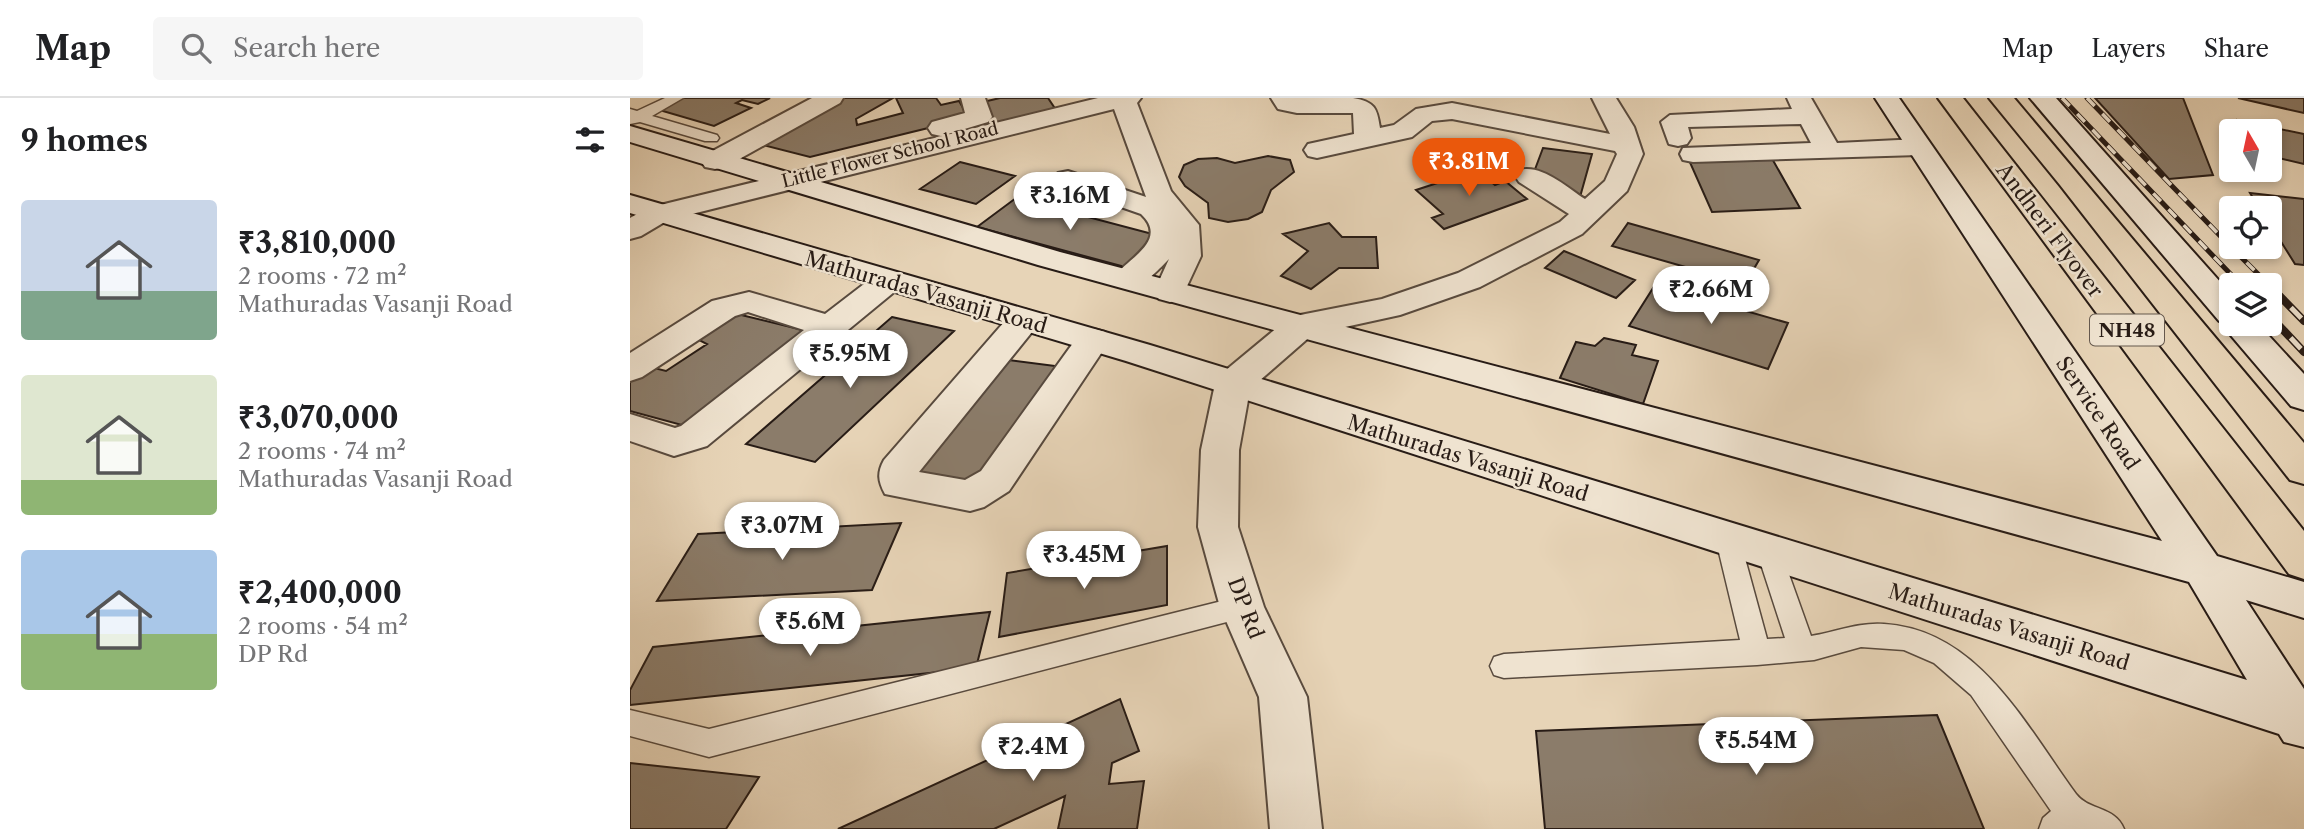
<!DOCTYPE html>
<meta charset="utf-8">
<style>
body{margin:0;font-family:"Libre Caslon Text",serif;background:#f6f6f6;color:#202124;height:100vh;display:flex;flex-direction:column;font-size:26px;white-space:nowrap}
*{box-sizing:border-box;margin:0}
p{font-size:23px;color:#757577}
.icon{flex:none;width:38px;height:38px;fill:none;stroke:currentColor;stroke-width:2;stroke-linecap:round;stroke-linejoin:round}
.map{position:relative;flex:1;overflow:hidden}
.drawer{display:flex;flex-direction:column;background:#fff;width:630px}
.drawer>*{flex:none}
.needle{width:46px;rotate:351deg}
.buttons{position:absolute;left:1589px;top:21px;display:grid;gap:14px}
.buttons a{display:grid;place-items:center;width:63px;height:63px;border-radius:7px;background:#fff;box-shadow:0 4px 10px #0003;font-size:35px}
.price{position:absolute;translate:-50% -60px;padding:0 16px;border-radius:24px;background:#fff;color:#222;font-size:23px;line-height:46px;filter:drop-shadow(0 2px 4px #0008)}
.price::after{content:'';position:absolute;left:50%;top:42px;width:21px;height:16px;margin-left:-10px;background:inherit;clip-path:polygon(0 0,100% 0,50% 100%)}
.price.active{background:#ea580c;color:#fff}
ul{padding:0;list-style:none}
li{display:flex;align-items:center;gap:21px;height:175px;padding:0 21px}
li span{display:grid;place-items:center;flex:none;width:196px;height:140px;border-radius:7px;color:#555}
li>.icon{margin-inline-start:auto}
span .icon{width:84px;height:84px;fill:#fffc;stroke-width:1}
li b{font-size:30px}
h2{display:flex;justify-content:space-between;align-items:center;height:84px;padding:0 21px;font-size:30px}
header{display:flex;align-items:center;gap:42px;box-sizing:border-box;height:98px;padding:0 35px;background:#fff;border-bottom:2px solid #e0e0e0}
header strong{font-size:33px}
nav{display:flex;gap:38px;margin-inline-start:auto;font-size:24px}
.search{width:490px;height:63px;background:#f6f6f6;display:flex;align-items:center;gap:18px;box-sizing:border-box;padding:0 24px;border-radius:7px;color:#757577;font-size:26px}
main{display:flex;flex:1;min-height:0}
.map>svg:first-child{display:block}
</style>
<header>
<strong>Map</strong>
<div class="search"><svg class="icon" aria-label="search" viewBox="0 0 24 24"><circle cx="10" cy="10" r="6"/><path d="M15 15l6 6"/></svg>Search here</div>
<nav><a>Map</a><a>Layers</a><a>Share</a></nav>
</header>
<main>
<section class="drawer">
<h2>9 homes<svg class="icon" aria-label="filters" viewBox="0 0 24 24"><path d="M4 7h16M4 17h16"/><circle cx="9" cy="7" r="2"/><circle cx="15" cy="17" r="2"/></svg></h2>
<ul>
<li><span style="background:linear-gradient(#c9d6e8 65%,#7fa58c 0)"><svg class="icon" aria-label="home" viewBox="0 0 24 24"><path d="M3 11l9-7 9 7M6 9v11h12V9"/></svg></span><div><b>₹3,810,000</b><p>2 rooms · 72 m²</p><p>Mathuradas Vasanji Road</p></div></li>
<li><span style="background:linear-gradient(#dfe7d0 75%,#8fb573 0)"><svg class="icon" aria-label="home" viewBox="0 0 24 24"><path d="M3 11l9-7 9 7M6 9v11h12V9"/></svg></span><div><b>₹3,070,000</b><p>2 rooms · 74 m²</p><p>Mathuradas Vasanji Road</p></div></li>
<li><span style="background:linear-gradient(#a9c7e8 60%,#8fb573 0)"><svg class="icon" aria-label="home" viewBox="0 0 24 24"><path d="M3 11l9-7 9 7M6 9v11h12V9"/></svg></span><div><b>₹2,400,000</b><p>2 rooms · 54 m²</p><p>DP Rd</p></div></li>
</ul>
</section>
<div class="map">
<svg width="1674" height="731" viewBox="0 0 1674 731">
<rect width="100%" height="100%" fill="#e7d4b7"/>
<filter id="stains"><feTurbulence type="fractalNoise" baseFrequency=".00286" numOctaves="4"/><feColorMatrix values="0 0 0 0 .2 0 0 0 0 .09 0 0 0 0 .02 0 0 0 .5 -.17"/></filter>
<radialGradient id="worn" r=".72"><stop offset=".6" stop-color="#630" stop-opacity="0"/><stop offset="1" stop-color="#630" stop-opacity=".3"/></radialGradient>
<path fill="#8b7c6a" stroke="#281c16" stroke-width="2" d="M 49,0 L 140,0 L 128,6 L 112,2 L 106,5 L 121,10 L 84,28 L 26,11 Z
M 213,0 L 263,0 L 226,21 L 227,27 L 273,15 L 266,0 L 306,0 L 311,7 L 329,3 L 339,20 L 180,59 L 129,46 Z
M 370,0 L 418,0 L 426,12 L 367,27 L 353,4 Z
M 1465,0 L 1553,0 L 1583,77 L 1539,81 Z
M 1608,0 L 1674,0 L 1674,15 Z
M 1607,22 L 1674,36 L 1674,66 L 1640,58 L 1640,33 L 1607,33 Z
M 913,50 L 962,56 L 950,99 L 904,74 Z
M 1140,57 L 1170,110 L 1082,114 L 1058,60 Z
M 638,58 L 660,62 L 664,74 L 641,92 L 632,114 L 618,121 L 598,124 L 579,120 L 578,105 L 555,88 L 549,79 L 554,67 L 568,61 L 587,60 L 605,65 Z
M 330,64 L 385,78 L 346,106 L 290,91 Z
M 847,72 L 865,87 L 875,83 L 897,101 L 814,131 L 802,120 L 813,116 L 786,92 Z
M 1620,95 L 1674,101 L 1674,167 L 1665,166 L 1640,126 L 1640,110 L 1629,110 Z
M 386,100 L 530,138 L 495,169 L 347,129 Z
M 699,125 L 712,139 L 746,139 L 748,170 L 709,170 L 681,191 L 651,178 L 678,153 L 653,136 Z
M 998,125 L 1129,162 L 1115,186 L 982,148 Z
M 934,153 L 1005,182 L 986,200 L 915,170 Z
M 1025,187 L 1158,225 L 1138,271 L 999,228 Z
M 103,215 L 177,233 L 59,329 L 0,313 L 0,279 L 16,268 L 36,273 L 77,246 L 65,240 Z
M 262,219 L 324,233 L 185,364 L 116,346 Z
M 974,240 L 1006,247 L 1002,257 L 1028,263 L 1013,306 L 930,280 L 946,244 L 965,248 Z
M 371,261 L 433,269 L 344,392 L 275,381 Z
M 271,425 L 242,492 L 27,503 L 68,436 Z
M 537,448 L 537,507 L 369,539 L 377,475 Z
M 360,514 L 346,570 L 0,607 L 0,592 L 23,549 Z
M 490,601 L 509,653 L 482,665 L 479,686 L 514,683 L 507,731 L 428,731 L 435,698 L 364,731 L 208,731 Z
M 1307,617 L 1354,731 L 915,731 L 906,633 Z
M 0,665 L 129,679 L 96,731 L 0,731 Z"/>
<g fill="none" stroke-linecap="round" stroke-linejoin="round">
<defs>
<path id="lane" d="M 35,0 L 53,0 L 22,18 L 87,37 L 89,40 L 87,43 L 75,43 L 10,24 L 0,26 L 0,11 L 7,13 Z
M 1098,432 L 1107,435 L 1110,442 L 1137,541 L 1155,540 L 1127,454 L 1130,447 L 1139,444 L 1148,447 L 1151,454 L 1181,538 C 1206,534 1228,524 1254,526 C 1349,532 1396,628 1446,696 C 1459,713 1485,708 1494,731 L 1409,731 L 1413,720 L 1421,713 L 1341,597 L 1304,565 L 1274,552 L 1231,549 L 1184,562 L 1127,567 L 874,580 L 864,577 L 860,568 L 864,559 L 874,556 L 1110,542 L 1086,442 L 1089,435 Z
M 612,498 L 621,501 L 625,509 L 621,517 L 612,520 L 79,659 L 0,638 L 0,612 L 79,631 Z"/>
<path id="street" d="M 182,0 L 213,0 L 210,5 L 95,69 L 85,71 L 75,69 L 71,63 L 75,57 Z
M 331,0 L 355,0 L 362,19 L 358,24 L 311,38 L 302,36 L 298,30 L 302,24 L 335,15 Z
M 468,0 L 511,0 L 507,5 L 541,93 L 569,127 L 571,158 L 551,201 L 540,204 L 529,201 L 524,194 L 539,161 C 524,176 510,194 487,188 L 482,181 C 496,161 540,143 511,116 L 428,87 L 424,81 L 428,75 L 438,73 L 516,99 L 484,11 L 38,122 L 11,138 L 0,141 L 0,120 L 18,110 Z
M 641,0 L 723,0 C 745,4 747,10 750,30 L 764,27 L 786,11 L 822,5 L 980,36 L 962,0 L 986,0 L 1004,29 L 1013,56 L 997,93 L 952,136 L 850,189 L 770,217 L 683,236 L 620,291 L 609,352 L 608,429 L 634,509 L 677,599 L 692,731 L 640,731 L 629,599 L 590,509 L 568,429 L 571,352 L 585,286 L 590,277 L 660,219 L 752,201 L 828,175 L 930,124 L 939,116 L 889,84 L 885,78 L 889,72 C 912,66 936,89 955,101 L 975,83 L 987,56 L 985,53 L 822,21 L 802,23 L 782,39 L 687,60 L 678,58 L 674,52 L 678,46 L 724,36 L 723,15 L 667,15 L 648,11 Z
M 1157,0 L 1181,0 L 1207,45 L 1289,41 L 1298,43 L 1302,49 L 1298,55 L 1289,57 L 1063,64 L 1053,62 L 1050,56 L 1053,50 L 1181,45 L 1171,26 L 1058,29 L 1061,40 L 1057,46 L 1048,48 L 1039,46 L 1031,24 L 1040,17 L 1162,11 Z
M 258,173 L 269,176 L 274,183 L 269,190 L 77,348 L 44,358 L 0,343 L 0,316 L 45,330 L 51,328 L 174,232 L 118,214 L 105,218 L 12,279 L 0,283 L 0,255 L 82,203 L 119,194 L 195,216 L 247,176 Z
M 394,211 L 406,215 L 411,222 L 406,229 L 289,374 L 335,382 L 351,373 L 451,234 L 463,231 L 475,234 L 480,242 L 379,393 L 354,409 L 340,413 L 255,396 C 248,383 247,375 254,362 L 382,215 Z"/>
<path id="secondary" d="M 1245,0 L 1269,0 L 1587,458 L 1674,484 L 1674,520 L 1616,502 L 1674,591 L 1674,649 L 1654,644 L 1649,636 L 496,263 L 0,115 L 0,97 L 520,247 L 1617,582 L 1559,484 L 408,167 L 0,44 L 0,28 L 430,154 L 1532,443 Z
M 1400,0 L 1426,0 L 1601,196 L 1601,226 L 1628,226 L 1674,276 L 1674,312 L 1661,308 L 1598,234 L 1594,225 L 1589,223 Z"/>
<path id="highway" d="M 1308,0 L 1333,0 L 1674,433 L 1674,481 L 1659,476 Z
M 1359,0 L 1384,0 L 1674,345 L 1674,386 L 1660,382 L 1430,87 Z"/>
</defs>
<use href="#lane" stroke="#584a3e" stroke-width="3"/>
<use href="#street" stroke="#584a3e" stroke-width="4"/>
<use href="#secondary" stroke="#281c16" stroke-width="4"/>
<use href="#highway" stroke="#281c16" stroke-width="4"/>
<use href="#lane" fill="#efe3d0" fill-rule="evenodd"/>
<use href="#street" fill="#efe3d0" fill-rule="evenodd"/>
<use href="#secondary" fill="#efe3d0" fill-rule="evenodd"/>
<use href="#highway" fill="#e7d4b7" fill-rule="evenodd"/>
<defs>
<path id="rail-far1" d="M 1432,0 L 1611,187
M 1457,0 L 1601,149
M 1601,149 L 1639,187"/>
<path id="rail" d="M 1640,188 L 1674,223
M 1640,218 L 1674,254"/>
</defs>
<use href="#rail-far1" stroke="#281c16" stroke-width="5"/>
<use href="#rail" stroke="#281c16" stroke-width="8"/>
<use href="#rail-far1" stroke="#efe3d0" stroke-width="3.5" stroke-dasharray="11" stroke-linecap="butt"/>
<use href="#rail" stroke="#efe3d0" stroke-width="5" stroke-dasharray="15" stroke-linecap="butt"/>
</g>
<g text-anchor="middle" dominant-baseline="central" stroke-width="5" stroke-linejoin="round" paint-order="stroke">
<g font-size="18" fill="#281c16" stroke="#efe3d0">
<text transform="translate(260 57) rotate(-14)">Little Flower School Road</text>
</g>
<rect fill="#efe3d0" stroke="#64584e" stroke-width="2" x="1460" y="216.5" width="74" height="31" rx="5"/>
<g font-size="19" font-weight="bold" fill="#281c16">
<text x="1497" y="232">NH48</text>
</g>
<g font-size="21" fill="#281c16" stroke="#efe3d0">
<text transform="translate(1420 132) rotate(53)">Andheri Flyover</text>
<text transform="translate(296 194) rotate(16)">Mathuradas Vasanji Road</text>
<text transform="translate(1468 315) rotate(56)">Service Road</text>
<text transform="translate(838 360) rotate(17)">Mathuradas Vasanji Road</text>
<text transform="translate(616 510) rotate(69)">DP Rd</text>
<text transform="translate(1379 529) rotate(17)">Mathuradas Vasanji Road</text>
</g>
</g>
<rect width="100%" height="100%" filter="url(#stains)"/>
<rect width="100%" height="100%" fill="url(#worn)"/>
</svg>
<div class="buttons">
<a><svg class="needle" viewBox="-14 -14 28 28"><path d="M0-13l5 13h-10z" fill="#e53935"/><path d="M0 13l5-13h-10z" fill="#757577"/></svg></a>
<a><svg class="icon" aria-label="locate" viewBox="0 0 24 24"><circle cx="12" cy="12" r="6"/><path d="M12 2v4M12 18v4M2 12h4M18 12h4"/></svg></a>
<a><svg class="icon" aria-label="layers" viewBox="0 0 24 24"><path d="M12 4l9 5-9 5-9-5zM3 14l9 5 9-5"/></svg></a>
</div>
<b class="price active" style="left:839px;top:100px">₹3.81M</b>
<b class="price" style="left:440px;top:134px">₹3.16M</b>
<b class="price" style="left:1081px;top:228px">₹2.66M</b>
<b class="price" style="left:220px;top:292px">₹5.95M</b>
<b class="price" style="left:152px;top:464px">₹3.07M</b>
<b class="price" style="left:454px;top:493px">₹3.45M</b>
<b class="price" style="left:180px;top:560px">₹5.6M</b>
<b class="price" style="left:1126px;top:679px">₹5.54M</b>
<b class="price" style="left:403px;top:685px">₹2.4M</b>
</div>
</main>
